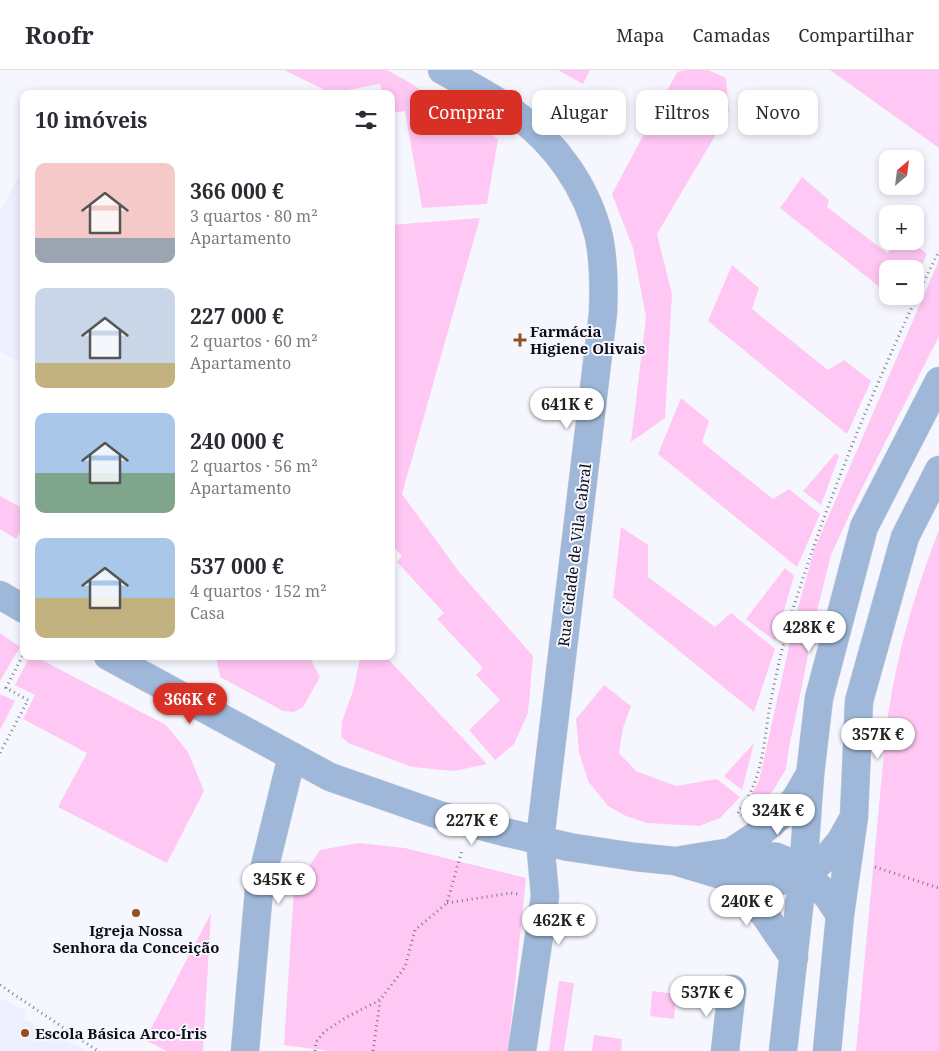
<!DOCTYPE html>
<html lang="pt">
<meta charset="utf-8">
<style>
body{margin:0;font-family:"Noto Serif",serif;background:#f7f7f7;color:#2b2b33;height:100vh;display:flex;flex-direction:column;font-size:19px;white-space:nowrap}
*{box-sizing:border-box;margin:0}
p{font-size:16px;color:#7c7c81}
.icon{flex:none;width:28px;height:28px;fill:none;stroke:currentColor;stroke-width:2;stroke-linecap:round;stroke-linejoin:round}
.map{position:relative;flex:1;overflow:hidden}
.details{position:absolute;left:20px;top:20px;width:375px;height:570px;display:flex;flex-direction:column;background:#fff;border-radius:10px;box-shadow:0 2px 8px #0003}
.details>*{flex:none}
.guide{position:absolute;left:410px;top:20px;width:454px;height:45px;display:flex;gap:10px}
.needle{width:32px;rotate:28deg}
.fabs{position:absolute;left:879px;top:80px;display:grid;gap:10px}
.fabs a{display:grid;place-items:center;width:45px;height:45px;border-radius:10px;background:#fff;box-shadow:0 2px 8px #0003;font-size:25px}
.price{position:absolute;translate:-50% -42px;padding:0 11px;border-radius:18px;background:#fff;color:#222;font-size:16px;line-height:32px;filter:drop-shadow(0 1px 2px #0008)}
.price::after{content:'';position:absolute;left:50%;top:30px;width:15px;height:11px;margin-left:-8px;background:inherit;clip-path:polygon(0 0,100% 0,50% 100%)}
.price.on{background:#d93025;color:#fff}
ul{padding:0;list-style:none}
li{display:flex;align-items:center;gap:15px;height:125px;padding:0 15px}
li span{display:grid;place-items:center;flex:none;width:140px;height:100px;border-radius:10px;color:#555}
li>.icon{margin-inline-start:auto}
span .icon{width:60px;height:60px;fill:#fffc;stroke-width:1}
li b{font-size:21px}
h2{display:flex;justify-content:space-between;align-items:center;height:60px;padding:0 15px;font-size:21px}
.pill{padding:0 18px;border-radius:10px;background:#fff;box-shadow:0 2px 8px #0003;font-size:18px;line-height:45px}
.pill.on{background:#d93025;color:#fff}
header{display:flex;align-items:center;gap:30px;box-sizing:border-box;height:70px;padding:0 25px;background:#fff;border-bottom:1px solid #e1e1e2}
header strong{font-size:24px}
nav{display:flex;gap:28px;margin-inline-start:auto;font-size:18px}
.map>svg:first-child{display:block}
</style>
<header>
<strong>Roofr</strong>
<nav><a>Mapa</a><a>Camadas</a><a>Compartilhar</a></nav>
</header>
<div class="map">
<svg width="939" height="981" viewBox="0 0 939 981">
<rect width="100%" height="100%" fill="#f6f7fe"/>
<path fill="#edefff" d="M 22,100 L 24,101 L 24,294 L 0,282 L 0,142 Z
M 0,928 L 26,941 L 23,949 L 79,977 L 85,981 L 0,981 Z"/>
<path fill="#ffc7f4" d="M 284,0 L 387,0 L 407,11 L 498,69 L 487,134 L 422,138 L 405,41 L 391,43 L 391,24 L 383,24 L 380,14 L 331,23 Z
M 558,0 L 590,0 L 583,14 Z
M 685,0 L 708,0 L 726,8 L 729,42 L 657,164 L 672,224 L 665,348 L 631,372 L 646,247 L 633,178 L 612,124 L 677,2 Z
M 830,0 L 939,0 L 939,78 Z
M 802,107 L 829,130 L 827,137 L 887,183 L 902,171 L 910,171 L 927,184 L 915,210 L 915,199 L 888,199 L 887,223 L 780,138 Z
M 480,148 L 402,424 L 460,503 L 533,586 L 528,643 L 514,674 L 495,690 L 469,660 L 500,630 L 476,605 L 483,598 L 437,549 L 444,543 L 397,492 L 402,486 L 391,474 L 391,155 Z
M 939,190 L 939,266 L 858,426 L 831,485 L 815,549 L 802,616 L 789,677 L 786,699 L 774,719 L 758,739 L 739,747 L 759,711 L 796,545 L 814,480 Z
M 732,195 L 759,218 L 752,239 L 828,300 L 844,290 L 871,311 L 847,364 L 708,251 Z
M 681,328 L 709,351 L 702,372 L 773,429 L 789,419 L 820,444 L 797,497 L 658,384 Z
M 836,383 L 839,386 L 821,435 L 803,421 Z
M 0,426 L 24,439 L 24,455 L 16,469 L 0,459 Z
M 621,457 L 648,475 L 648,507 L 715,557 L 731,543 L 775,579 L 754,642 L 613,527 Z
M 939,460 L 939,981 L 856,981 L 887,651 C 890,634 892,617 896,601 C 906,553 921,506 939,460 Z
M 785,498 L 794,506 L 775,571 L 746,549 Z
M 0,563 L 20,577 L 0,611 Z
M 30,586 L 34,586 L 166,655 L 188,682 L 204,721 L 167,793 L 58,737 L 87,683 L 23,649 L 35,625 L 15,615 Z
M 216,586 L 309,586 L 320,607 L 303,637 L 294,642 L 283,641 L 220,607 Z
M 360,589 L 389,590 L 487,694 L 454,701 L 412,697 L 348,673 L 341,666 L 342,651 L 353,621 Z
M 604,615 L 631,636 L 623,658 L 619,683 L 636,701 L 676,716 L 717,709 L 740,727 L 720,748 L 699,756 L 647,753 L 626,746 L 608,736 L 588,711 L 579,682 L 576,649 Z
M 0,624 L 15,631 L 0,660 Z
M 754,673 L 742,720 L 724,706 Z
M 358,773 L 405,778 L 526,808 L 508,981 L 330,981 L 284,975 L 294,819 L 320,780 Z
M 211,843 L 203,981 L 167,981 L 145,970 Z
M 559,911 L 574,913 L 564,981 L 549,981 Z
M 652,921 L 676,924 L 674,949 L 650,946 Z
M 594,965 L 622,969 L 621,981 L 592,981 Z"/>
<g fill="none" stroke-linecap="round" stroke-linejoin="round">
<defs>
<path id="minor" d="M 442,0 C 466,14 492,26 514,43 C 555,72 587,117 599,167 C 604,192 604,218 603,243 L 540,770 L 545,826 L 522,981
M 0,525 L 24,539
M 108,586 L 330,707 L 439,745 L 504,762 L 569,777 L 635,787 L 675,791 L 725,806 L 775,812 L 790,809 L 818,794 L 828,786 L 840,772 L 854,747
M 731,782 C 753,768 775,754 792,733 C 799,725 803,715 809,706
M 681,790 L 731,782 L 777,787 L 791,793 L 817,815 L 828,827 L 840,845
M 725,806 L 764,844 L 794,888
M 245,981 L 259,820 L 292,686
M 725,981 L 732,919
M 783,981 L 803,802 L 810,705 L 819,628 L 864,457 L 939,311
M 827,981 L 840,845 L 854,747 L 859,631 L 905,467 L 939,400"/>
</defs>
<use href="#minor" stroke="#d1d2d9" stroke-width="29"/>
<path stroke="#7b7c85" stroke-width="3" stroke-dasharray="1 4" stroke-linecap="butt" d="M 0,683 L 28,630 L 6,618 L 24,583
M 738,743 C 741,738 745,733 748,727 C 763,701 765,664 770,635 C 776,603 784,570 793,539 C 812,478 835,417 859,358 C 884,298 910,239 939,181
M 875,797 L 939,818
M 447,833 L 511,823 L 518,824
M 0,915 L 98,981
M 315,981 L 316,972 L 324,962 L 347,947 L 380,930 L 405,897 L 415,860 L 447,833 L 462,780
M 373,981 L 380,931"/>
<use href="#minor" stroke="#9fb8d9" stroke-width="28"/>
</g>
<g fill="#934e22" stroke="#f6f7fe" stroke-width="2">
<path d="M517.5 262.5h5v5h5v5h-5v5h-5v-5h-5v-5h5z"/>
<circle cx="136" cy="843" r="5"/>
<circle cx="25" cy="963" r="5"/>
</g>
<g text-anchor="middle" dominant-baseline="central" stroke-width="4" stroke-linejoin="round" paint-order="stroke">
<g font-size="15" font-weight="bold" fill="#0c0d17" stroke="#f6f7fe" text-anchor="start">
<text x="530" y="261">Farmácia<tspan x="530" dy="17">Higiene Olivais</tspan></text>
<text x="136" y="860" text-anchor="middle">Igreja Nossa<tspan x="136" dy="17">Senhora da Conceição</tspan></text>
<text x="35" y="963">Escola Básica Arco-Íris</text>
</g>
<g font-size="15" fill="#0c0d17" stroke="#f6f7fe">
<text transform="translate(574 485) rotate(-83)">Rua Cidade de Vila Cabral</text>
</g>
</g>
</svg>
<div class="fabs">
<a><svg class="needle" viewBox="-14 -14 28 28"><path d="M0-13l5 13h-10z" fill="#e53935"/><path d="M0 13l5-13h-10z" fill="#7c7c81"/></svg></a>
<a>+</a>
<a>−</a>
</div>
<b class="price" style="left:567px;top:360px">641K €</b>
<b class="price" style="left:809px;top:583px">428K €</b>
<b class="price on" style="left:190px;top:655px">366K €</b>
<b class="price" style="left:878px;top:690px">357K €</b>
<b class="price" style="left:778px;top:766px">324K €</b>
<b class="price" style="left:472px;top:776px">227K €</b>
<b class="price" style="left:279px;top:835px">345K €</b>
<b class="price" style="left:747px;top:857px">240K €</b>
<b class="price" style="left:559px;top:876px">462K €</b>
<b class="price" style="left:707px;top:948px">537K €</b>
<div class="guide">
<a class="pill on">Comprar</a>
<a class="pill">Alugar</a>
<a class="pill">Filtros</a>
<a class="pill">Novo</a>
</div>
<section class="details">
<h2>10 imóveis<svg class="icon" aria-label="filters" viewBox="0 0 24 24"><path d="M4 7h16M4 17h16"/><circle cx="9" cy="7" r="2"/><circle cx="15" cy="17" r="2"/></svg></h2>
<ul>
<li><span style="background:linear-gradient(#f6c9c9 75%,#9aa5b1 0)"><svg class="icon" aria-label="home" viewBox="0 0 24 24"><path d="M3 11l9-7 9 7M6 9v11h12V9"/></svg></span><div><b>366 000 €</b><p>3 quartos · 80 m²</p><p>Apartamento</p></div></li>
<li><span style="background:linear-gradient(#c9d6e8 75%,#c2b280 0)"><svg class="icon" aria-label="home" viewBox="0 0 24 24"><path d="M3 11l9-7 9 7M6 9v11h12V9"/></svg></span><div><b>227 000 €</b><p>2 quartos · 60 m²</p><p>Apartamento</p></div></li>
<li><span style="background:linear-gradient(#a9c7e8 60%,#7fa58c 0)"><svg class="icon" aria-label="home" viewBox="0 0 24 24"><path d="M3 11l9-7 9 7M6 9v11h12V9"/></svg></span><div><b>240 000 €</b><p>2 quartos · 56 m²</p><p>Apartamento</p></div></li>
<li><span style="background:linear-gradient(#a9c7e8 60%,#c2b280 0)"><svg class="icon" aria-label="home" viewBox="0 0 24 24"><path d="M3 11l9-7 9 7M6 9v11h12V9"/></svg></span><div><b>537 000 €</b><p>4 quartos · 152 m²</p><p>Casa</p></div></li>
</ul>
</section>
</div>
